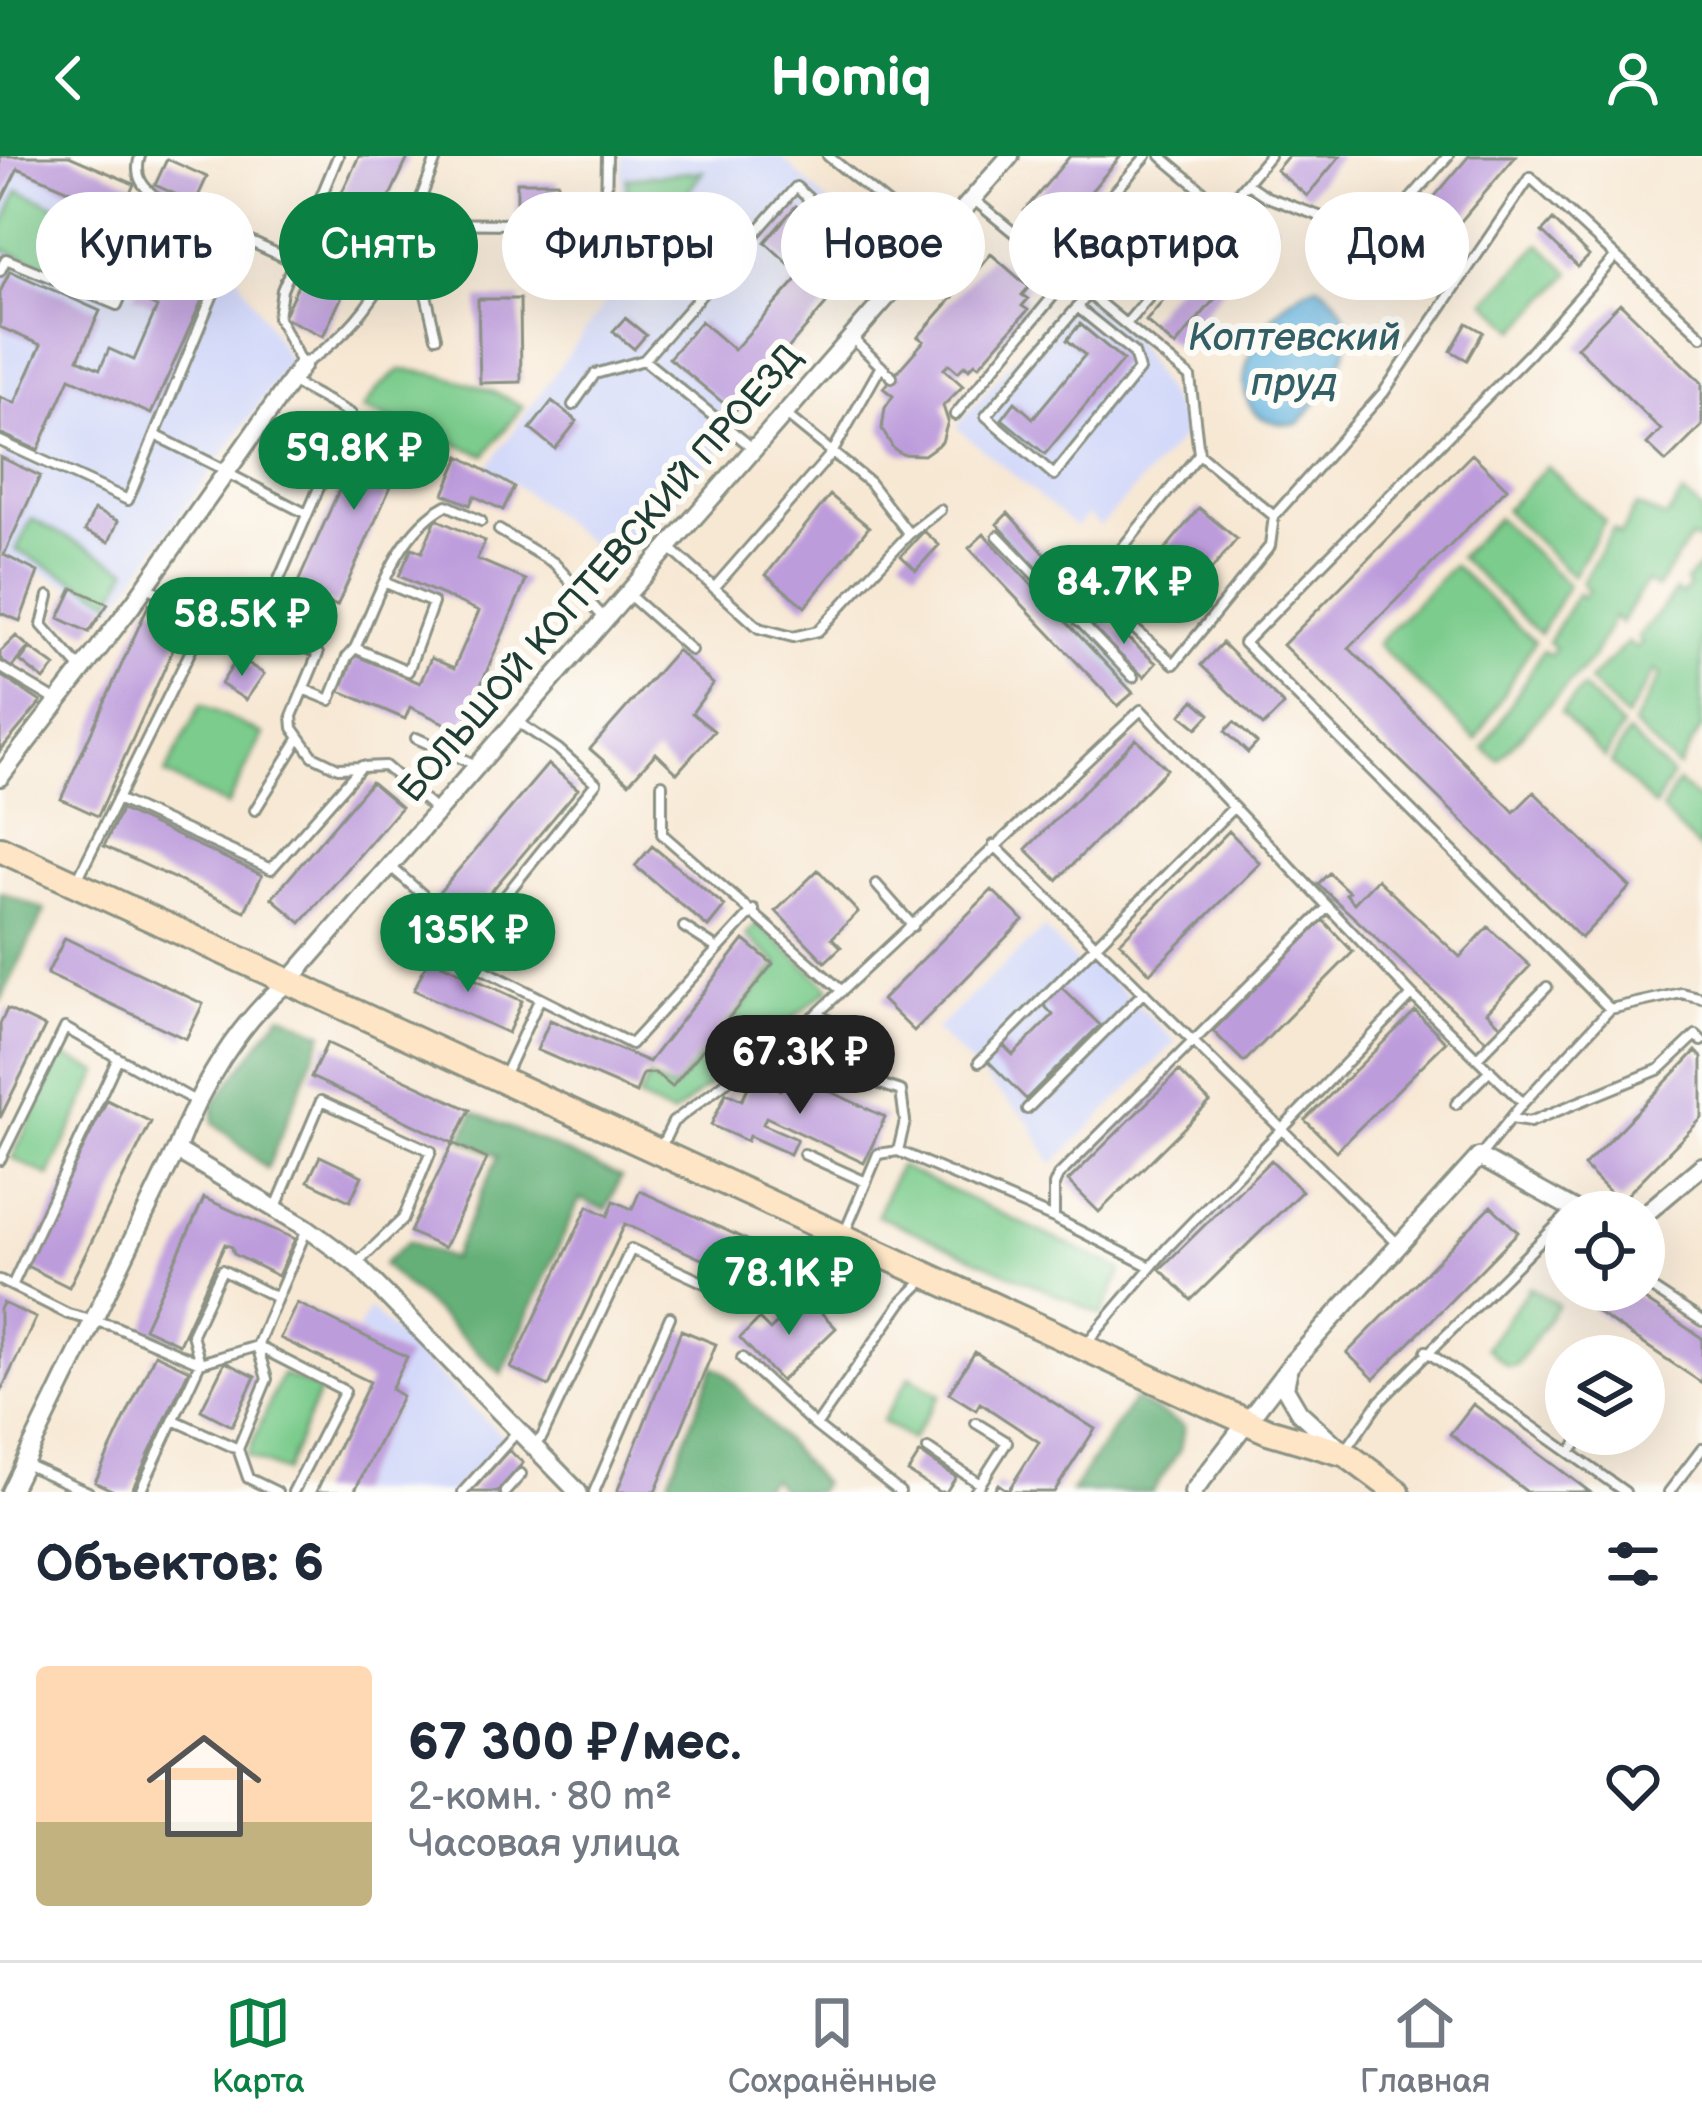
<!DOCTYPE html>
<html lang="ru">
<meta charset="utf-8">
<style>
body{margin:0;font-family:"Balsamiq Sans",sans-serif;background:#f6f6f7;color:#1f2937;height:100vh;display:flex;flex-direction:column;font-size:45px;white-space:nowrap}
*{box-sizing:border-box;margin:0}
p{font-size:39px;color:#747a83}
.icon{flex:none;width:66px;height:66px;fill:none;stroke:currentColor;stroke-width:2;stroke-linecap:round;stroke-linejoin:round}
.map{position:relative;height:1336px;overflow:hidden}
.side{display:flex;flex-direction:column;background:#fff;flex:1}
.side>*{flex:none}
.banner{position:absolute;left:36px;top:36px;width:1632px;height:108px;display:flex;gap:24px}
.buttons{position:absolute;left:1545px;top:1035px;display:grid;gap:24px}
.buttons a{display:grid;place-items:center;width:120px;height:120px;border-radius:50%;background:#fff;box-shadow:0 12px 48px #0002;font-size:60px}
.price{position:absolute;translate:-50% -102px;padding:0 27px;border-radius:42px;background:#0b8043;color:#fff;font-size:39px;line-height:78px;filter:drop-shadow(0 3px 6px #0008)}
.price::after{content:'';position:absolute;left:50%;top:72px;width:36px;height:27px;margin-left:-18px;background:inherit;clip-path:polygon(0 0,100% 0,50% 100%)}
.price.active{background:#222;color:#fff}
ul{padding:0;list-style:none}
li{display:flex;align-items:center;gap:36px;height:300px;padding:0 36px}
li+li{border-top:3px solid #e0e1e3}
li span{display:grid;place-items:center;flex:none;width:336px;height:240px;border-radius:12px;color:#555}
li>.icon{margin-inline-start:auto}
span .icon{width:144px;height:144px;fill:#fffc;stroke-width:1}
li b{font-size:51px}
h2{display:flex;justify-content:space-between;align-items:center;height:144px;padding:0 36px;font-size:51px}
.chip{padding:0 42px;border-radius:54px;background:#fff;box-shadow:0 12px 48px #0002;font-size:42px;line-height:108px}
.chip.active{background:#0b8043;color:#fff}
header{display:flex;justify-content:space-between;align-items:center;height:156px;padding:0 36px;background:#0b8043;color:#fff;font-size:54px;font-weight:700}
.tab-bar{display:flex;justify-content:space-around;align-items:center;height:168px;border-top:3px solid #e0e1e3;background:#fff;font-size:33px;color:#747a83}
.tab-bar a{display:grid;justify-items:center;gap:6px}
.tab-bar .active{color:#0b8043}
.map>svg:first-child{display:block}
</style>
<header><svg class="icon" aria-label="back" viewBox="0 0 24 24"><path d="M15 5l-7 7 7 7"/></svg>Homiq<svg class="icon" aria-label="person" viewBox="0 0 24 24"><circle cx="12" cy="8" r="4"/><path d="M4 21q1-7 8-7t8 7"/></svg></header>
<div class="map">
<svg width="1702" height="1336" viewBox="0 0 1702 1336">
<rect width="100%" height="100%" fill="#fdfcf7"/>
<filter id="ink" filterUnits="userSpaceOnUse"><feTurbulence type="fractalNoise" baseFrequency=".00833" numOctaves="2"/><feDisplacementMap in="SourceGraphic" scale="24" xChannelSelector="R" yChannelSelector="G"/><feConvolveMatrix kernelMatrix="1 2 1 2 8 2 1 2 1" color-interpolation-filters="sRGB"/></filter>
<filter id="wash" filterUnits="userSpaceOnUse"><feTurbulence type="fractalNoise" baseFrequency=".004" numOctaves="4" result="noise"/><feDisplacementMap in="SourceGraphic" scale="48" xChannelSelector="R" yChannelSelector="G"/><feGaussianBlur stdDeviation="2.7" result="paint"/><feColorMatrix in="noise" values="0 0 0 0 0 0 0 0 0 0 0 0 0 0 0 0 0 1.4 0 .05"/><feComposite in="paint" operator="in"/></filter>
<g filter="url(#wash)">
<rect width="100%" height="100%" fill="#f7e8d4"/>
<path fill="#d3d9f9" d="M 623,0 L 780,0 L 876,93 L 716,277 L 726,287 L 619,411 L 515,328 L 487,312 L 617,130 Z
M 18,12 L 228,103 L 290,205 L 114,451 L 4,399 L 0,48 Z
M 1073,132 L 1134,183 L 1188,275 L 1100,370 L 1088,359 L 1076,371 L 956,271 Z
M 1044,772 L 1081,812 L 1089,803 L 1176,886 L 1052,1009 L 1030,967 L 935,874 Z
M 369,1152 L 504,1282 L 451,1336 L 354,1336 L 402,1241 L 391,1233 L 407,1201 L 357,1175 Z"/>
<path fill="#bcc3de" d="M 1008,357 L 1093,452 L 1156,507 L 1118,550 L 969,392 Z"/>
<path fill="#7ccc8d" stroke="#4e8460" stroke-width="3" d="M 702,15 L 703,15 L 621,131 L 627,22 Z
M 1149,31 L 1184,60 L 1127,129 L 1091,99 Z
M 18,34 L 121,77 L 98,132 L 0,92 L 0,77 Z
M 1540,88 L 1571,117 L 1517,174 L 1486,145 Z
M 400,214 C 442,216 486,231 523,250 L 485,299 L 363,253 L 379,231 Z
M 1547,310 L 1605,365 L 1573,420 L 1505,354 Z
M 1683,338 L 1702,355 L 1702,382 L 1699,385 L 1690,382 L 1657,432 L 1646,426 L 1621,467 L 1614,461 L 1592,503 L 1498,604 L 1484,592 L 1543,495 L 1551,499 L 1555,492 L 1548,486 L 1578,437 L 1583,442 L 1588,434 L 1582,427 L 1613,373 L 1620,379 L 1636,350 L 1666,362 Z
M 1497,362 L 1568,429 L 1540,478 L 1459,401 Z
M 32,363 L 128,413 L 112,444 L 16,394 Z
M 1702,408 L 1702,571 L 1678,612 L 1633,569 L 1661,519 L 1655,514 L 1626,562 L 1589,525 L 1628,486 L 1635,493 L 1642,488 L 1638,482 L 1676,435 L 1681,439 L 1689,431 L 1685,425 Z
M 1453,409 L 1534,486 L 1476,584 L 1377,488 Z
M 1583,532 L 1622,571 L 1605,602 L 1560,557 Z
M 201,548 L 263,579 L 227,650 L 165,618 Z
M 1628,577 L 1672,620 L 1655,651 L 1611,607 Z
M 1678,626 L 1702,648 L 1701,695 L 1662,655 Z
M 757,767 L 830,832 L 672,959 L 638,943 L 649,922 L 673,934 L 778,808 L 746,779 Z
M 62,899 L 99,916 L 49,1020 L 12,1002 Z
M 899,1010 L 1122,1114 L 1102,1159 L 877,1059 Z
M 1530,1131 L 1558,1149 L 1516,1209 L 1507,1210 L 1486,1191 Z
M 282,1218 L 320,1234 L 285,1316 L 247,1300 Z
M 910,1220 L 940,1239 L 911,1284 L 882,1265 Z"/>
<path fill="#65b078" stroke="#427656" stroke-width="3" d="M 0,736 L 45,754 L 0,846 Z
M 281,858 L 323,877 L 267,1013 L 213,966 L 214,947 Z
M 474,956 L 621,1021 L 606,1054 L 580,1043 L 502,1218 L 383,1108 L 409,1085 L 452,1103 L 498,1000 L 462,983 Z
M 714,1210 L 724,1216 L 822,1328 L 817,1336 L 784,1336 L 771,1322 L 756,1336 L 664,1336 Z
M 1134,1243 L 1184,1270 L 1180,1294 L 1152,1336 L 1071,1336 Z"/>
<path fill="#64b2de" stroke="#427889" stroke-width="3" d="M 1318,129 C 1380,170 1334,226 1298,268 C 1199,273 1256,145 1318,129 Z"/>
<g id="blocks">
<path fill="#bd9cdc" d="M 0,0 L 69,0 L 134,28 L 122,57 L 18,12 L 0,48 Z
M 359,0 L 409,0 L 323,180 L 283,161 Z
M 1070,0 L 1121,0 L 1053,80 L 1024,55 Z
M 1288,0 L 1340,0 L 1307,40 L 1276,14 Z
M 1469,0 L 1516,0 L 1429,103 L 1401,80 Z
M 167,3 L 207,21 L 195,47 L 155,29 Z
M 517,26 L 558,26 L 559,111 L 517,111 Z
M 1248,45 L 1277,69 L 1175,190 L 1146,165 Z
M 796,50 L 861,107 L 734,256 L 669,202 L 701,165 L 734,194 L 801,119 L 765,86 Z
M 1553,64 L 1589,100 L 1578,111 L 1542,76 Z
M 991,98 L 1029,131 L 1022,139 L 1028,143 L 1022,150 L 1028,154 L 979,210 L 975,207 L 969,213 L 965,209 L 958,216 L 949,208 L 944,213 L 963,230 L 943,250 L 948,265 L 942,286 L 924,299 L 902,298 L 893,292 L 882,273 L 885,252 L 893,240 L 883,232 L 924,185 L 918,181 Z
M 152,100 L 210,126 L 151,258 L 70,222 L 38,294 L 0,277 L 0,241 L 15,247 L 41,189 L 0,171 L 0,136 L 10,115 L 100,155 L 78,203 L 100,213 L 109,193 L 134,204 L 157,151 L 133,140 Z
M 478,143 L 520,143 L 521,226 L 480,227 Z
M 1620,147 L 1702,227 L 1702,270 L 1666,306 L 1647,288 L 1661,274 L 1577,191 Z
M 625,162 L 646,179 L 634,193 L 613,175 Z
M 1467,167 L 1483,176 L 1467,204 L 1451,195 Z
M 1080,168 L 1123,204 L 1045,298 L 1002,263 L 1015,246 L 1033,262 L 1085,199 L 1067,184 Z
M 552,245 L 577,265 L 555,293 L 530,273 Z
M 370,264 L 412,283 L 337,450 L 296,431 Z
M 1472,298 L 1507,332 L 1349,492 L 1514,656 L 1534,636 L 1630,731 L 1581,782 L 1283,489 Z
M 460,300 L 514,331 L 503,354 L 474,340 L 470,349 L 444,338 Z
M 0,301 L 40,320 L 4,399 L 38,416 L 20,465 L 0,457 Z
M 830,339 L 869,371 L 805,451 L 766,419 Z
M 1199,352 L 1237,383 L 1173,460 L 1135,430 Z
M 94,354 L 118,365 L 109,386 L 85,375 Z
M 1008,357 L 1087,445 L 1076,455 L 997,368 Z
M 436,363 L 485,385 L 477,403 L 526,424 L 461,575 L 410,551 L 405,563 L 340,535 L 355,499 L 420,527 L 431,502 L 454,512 L 479,455 L 399,420 L 412,392 L 422,396 Z
M 924,375 L 939,389 L 916,414 L 901,400 Z
M 984,378 L 1133,537 L 1118,550 L 969,392 Z
M 73,432 L 108,448 L 89,476 L 59,462 Z
M 149,448 L 186,465 L 98,660 L 61,643 Z
M 1103,461 L 1156,507 L 1144,521 L 1092,473 Z
M 16,480 L 29,491 L 11,512 L 0,502 L 0,496 Z
M 1222,487 L 1284,549 L 1263,570 L 1201,509 Z
M 30,492 L 55,510 L 44,524 L 20,505 Z
M 677,494 L 713,528 L 692,557 L 714,575 L 677,617 L 656,597 L 629,627 L 590,593 Z
M 238,501 L 264,518 L 246,544 L 221,528 Z
M 0,519 L 41,546 L 0,595 Z
M 1194,544 L 1210,558 L 1197,572 L 1181,559 Z
M 1234,566 L 1257,587 L 1248,597 L 1225,575 Z
M 1136,583 L 1167,613 L 1057,724 L 1026,693 Z
M 548,608 L 578,633 L 445,790 L 415,765 Z
M 371,626 L 401,651 L 301,767 L 272,742 Z
M 121,654 L 262,719 L 245,755 L 104,690 Z
M 1229,675 L 1260,707 L 1150,817 L 1120,786 Z
M 652,690 L 725,750 L 708,771 L 635,710 Z
M 818,714 L 858,756 L 832,782 L 841,791 L 825,806 L 776,755 Z
M 1329,717 L 1349,736 L 1346,738 L 1354,747 L 1377,723 L 1460,801 L 1488,771 L 1530,810 L 1487,856 L 1502,871 L 1487,885 L 1318,728 Z
M 992,734 L 1023,764 L 914,875 L 882,844 Z
M 1323,764 L 1353,796 L 1244,906 L 1213,875 Z
M 65,782 L 203,848 L 186,883 L 47,818 Z
M 744,784 L 773,808 L 672,931 L 655,917 L 643,918 L 636,937 L 537,894 L 550,864 L 649,906 Z
M 429,802 L 522,845 L 508,877 L 414,834 Z
M 1060,830 L 1100,869 L 1026,943 L 987,904 L 1003,889 L 1013,899 L 1053,859 L 1042,847 Z
M 7,853 L 45,871 L 0,962 L 0,868 Z
M 1415,855 L 1446,886 L 1336,995 L 1305,964 Z
M 327,887 L 470,954 L 453,987 L 487,1003 L 444,1092 L 410,1076 L 453,987 L 311,921 Z
M 1696,895 L 1702,901 L 1702,962 L 1620,1046 L 1584,1010 Z
M 1179,915 L 1210,946 L 1099,1056 L 1068,1025 Z
M 788,916 L 885,961 L 864,1007 L 766,961 L 763,968 L 797,983 L 790,998 L 749,980 L 747,985 L 711,969 L 726,937 L 742,944 L 753,921 L 780,934 Z
M 107,944 L 151,966 L 69,1131 L 25,1109 Z
M 320,1000 L 362,1020 L 350,1045 L 308,1025 Z
M 1271,1004 L 1302,1035 L 1191,1144 L 1160,1113 Z
M 640,1035 L 756,1088 L 741,1121 L 625,1068 L 549,1230 L 511,1212 L 588,1050 L 608,1060 L 614,1045 L 632,1053 Z
M 204,1042 L 295,1083 L 278,1120 L 234,1098 L 232,1091 L 225,1088 L 179,1188 L 144,1172 Z
M 1491,1050 L 1518,1076 L 1374,1223 L 1347,1197 Z
M 1605,1134 L 1630,1134 L 1702,1182 L 1702,1227 L 1592,1153 Z
M 805,1140 L 836,1172 L 781,1225 L 740,1182 L 759,1163 L 770,1174 Z
M 3,1147 L 36,1162 L 0,1237 L 0,1153 Z
M 297,1147 L 407,1201 L 391,1233 L 402,1240 L 354,1336 L 316,1336 L 370,1226 L 280,1182 Z
M 681,1174 L 716,1188 L 655,1336 L 617,1336 Z
M 975,1196 L 1095,1273 L 1054,1336 L 993,1336 L 998,1328 L 1008,1335 L 1039,1286 L 980,1247 L 976,1254 L 949,1237 Z
M 155,1198 L 189,1214 L 131,1336 L 116,1336 L 95,1326 Z
M 225,1206 L 255,1221 L 232,1270 L 201,1254 Z
M 1473,1248 L 1497,1266 L 1590,1336 L 1527,1336 L 1450,1278 Z
M 509,1294 L 523,1307 L 497,1336 L 471,1336 Z
M 920,1297 L 956,1321 L 946,1336 L 939,1336 L 908,1316 Z"/>
</g>
</g>
<g filter="url(#ink)">
<use href="#blocks" fill-opacity="0" stroke="#8b9284" stroke-width="3"/>
<g fill="none" stroke-linecap="round" stroke-linejoin="round">
<defs>
<path id="lane" d="M 140,0 C 133,22 144,32 160,45 L 293,105
M 338,0 L 282,134 L 278,161 L 302,209 C 382,161 405,83 437,0
M 828,0 L 934,85
M 1161,0 L 1224,53
M 1246,27 L 1267,41 L 1377,81 L 1456,128
M 973,43 L 1190,221 L 1199,298
M 412,67 L 517,68
M 147,81 L 160,45
M 1377,81 L 1448,0
M 605,103 L 607,0
M 394,106 L 423,126 L 436,181
M 1052,109 L 1146,0
M 0,115 L 6,103 L 117,149 L 147,81 L 223,114 L 128,344 L 0,285
M 1077,151 L 1134,197 L 1139,214 L 1054,319 L 986,260 L 1085,142 L 1089,138
M 1126,168 L 1269,0
M 853,183 L 892,221
M 573,249 L 595,218 L 644,204
M 955,259 L 1068,122
M 155,279 L 227,315
M 754,293 L 644,204 L 796,31 L 899,125
M 227,317 L 307,358
M 1274,360 L 1199,298 L 1105,413 L 1102,444 L 1174,508 L 1270,390 L 1274,360 L 1384,236 L 1530,21 L 1702,180
M 499,374 L 554,407 L 604,462
M 909,378 L 940,354
M 998,380 L 1133,521
M 670,392 L 759,472 L 793,481 L 818,475 L 909,378 L 869,326 L 785,258
M 147,431 L 207,461
M 714,432 L 832,297 L 881,210
M 629,439 L 691,494
M 49,440 L 42,469 L 82,514
M 1079,466 L 1102,444
M 260,467 L 351,258 L 294,227
M 355,492 L 408,515 L 433,447 L 386,427
M 0,511 L 57,545
M 303,533 L 330,544 L 347,501 L 355,492 C 378,443 396,376 447,349 L 481,365
M 516,565 L 558,593 L 596,627 L 457,800 L 631,888 L 754,754
M 416,582 L 476,609
M 662,628 L 662,678 L 842,835
M 117,643 L 271,713 L 362,610
M 255,654 L 299,583
M 994,689 L 1398,1088
M 391,711 L 423,739
M 76,726 L 216,444 L 318,498 L 292,560 L 293,572 L 313,600 L 338,612 L 385,610 L 436,654
M 876,728 L 913,770
M 684,771 L 718,793
M 1610,853 L 1244,487 L 1529,198 L 1615,101
M 818,857 L 857,885
M 764,899 L 803,902 L 901,935 L 905,965 L 898,995 L 878,998 L 845,1076
M 1477,902 L 1547,831
M 979,906 L 1233,652
M 503,922 L 540,842
M 1523,947 L 1610,853 L 1681,837 L 1702,842
M 1456,948 L 1490,914
M 1027,953 L 1144,836
M 1511,963 L 1530,966 L 1660,913 L 1696,879 L 1702,885
M 661,991 L 673,966 L 818,857 L 1141,554 L 1412,839 L 1523,947 L 1480,1000
M 898,995 L 1054,1062 L 1151,1111
M 804,998 L 866,1026
M 0,1004 L 65,872 L 195,945
M 276,1051 L 321,945 L 431,995 L 403,1063 L 356,1108
M 1054,1062 L 1054,1029 L 1058,1020 L 1328,751
M 0,1124 L 68,1158 L 114,1170 L 200,1207 L 192,1178 L 222,1114 L 277,1142 L 307,1073
M 1644,1127 L 1702,1165
M 12,1130 L 118,902
M 1085,1189 L 1168,1091 L 1412,839
M 257,1190 L 345,1235 L 293,1336
M 1426,1195 L 1625,1336
M 742,1202 L 816,1270 L 900,1336
M 174,1264 L 238,1293 L 248,1322 L 277,1336
M 816,1270 L 902,1146 L 923,1125
M 534,1289 L 542,1281 L 631,1093 L 737,1142
M 1348,1291 L 1380,1245 L 1566,1060
M 238,1293 L 267,1223 L 257,1190
M 928,1293 L 980,1328
M 1570,1297 L 1584,1278
M 25,1308 L 88,1336
M 140,1336 L 200,1207 L 257,1190 L 277,1142
M 463,1336 L 518,1275
M 505,1336 L 521,1318
M 594,1336 L 670,1161
M 975,1336 L 1007,1286 L 976,1267
M 1669,1336 L 1702,1293"/>
<path id="street" d="M 0,621 L 133,448 L 302,209
M 176,994 L 307,1072 L 356,1108 L 578,1336
M 1644,1059 L 1702,1010
M 1288,1217 L 1285,1232 L 1299,1256 L 1341,1294
M 10,1336 L 176,994 C 199,933 238,867 289,825 L 1010,0
M 1193,1336 L 1293,1206 L 1479,1001 L 1578,1056"/>
<path id="secondary" d="M 0,693 L 1196,1243 L 1268,1275 L 1346,1298 L 1397,1336"/>
</defs>
<use href="#lane" stroke="#8b9284" stroke-width="14"/>
<use href="#street" stroke="#8b9284" stroke-width="22"/>
<use href="#secondary" stroke="#8b9284" stroke-width="30"/>
<use href="#lane" stroke="#fff" stroke-width="8"/>
<use href="#street" stroke="#fff" stroke-width="16"/>
<use href="#secondary" stroke="#fde5c5" stroke-width="24"/>
</g>
</g>
<g text-anchor="middle" dominant-baseline="central" stroke-width="12" stroke-linejoin="round" paint-order="stroke">
<g font-size="36" fill="#1f3d34" stroke="#fdfcf7">
<text transform="translate(601 418) rotate(-49)">БОЛЬШОЙ КОПТЕВСКИЙ ПРОЕЗД</text>
</g>
<g font-size="39" font-style="italic" fill="#346067" stroke="#fdfcf7">
<text x="1294" y="182">Коптевский<tspan x="1294" dy="45">пруд</tspan></text>
</g>
</g>
</svg>
<div class="buttons">
<a><svg class="icon" aria-label="locate" viewBox="0 0 24 24"><circle cx="12" cy="12" r="6"/><path d="M12 2v4M12 18v4M2 12h4M18 12h4"/></svg></a>
<a><svg class="icon" aria-label="layers" viewBox="0 0 24 24"><path d="M12 4l9 5-9 5-9-5zM3 14l9 5 9-5"/></svg></a>
</div>
<b class="price" style="left:354px;top:357px">59.8K ₽</b>
<b class="price" style="left:1124px;top:491px">84.7K ₽</b>
<b class="price" style="left:242px;top:523px">58.5K ₽</b>
<b class="price" style="left:468px;top:839px">135K ₽</b>
<b class="price active" style="left:800px;top:961px">67.3K ₽</b>
<b class="price" style="left:789px;top:1182px">78.1K ₽</b>
<div class="banner">
<a class="chip">Купить</a>
<a class="chip active">Снять</a>
<a class="chip">Фильтры</a>
<a class="chip">Новое</a>
<a class="chip">Квартира</a>
<a class="chip">Дом</a>
</div>
</div>
<section class="side">
<h2>Объектов: 6<svg class="icon" aria-label="filters" viewBox="0 0 24 24"><path d="M4 7h16M4 17h16"/><circle cx="9" cy="7" r="2"/><circle cx="15" cy="17" r="2"/></svg></h2>
<ul>
<li><span style="background:linear-gradient(#ffd9b3 65%,#c2b280 0)"><svg class="icon" aria-label="home" viewBox="0 0 24 24"><path d="M3 11l9-7 9 7M6 9v11h12V9"/></svg></span><div><b>67 300 ₽/мес.</b><p>2-комн. · 80 m²</p><p>Часовая улица</p></div><svg class="icon" aria-label="heart" viewBox="0 0 24 24"><path d="M12 20l-8-8c-3-5 5-10 8-4 3-6 11-1 8 4z"/></svg></li>
</ul>
</section>
<nav class="tab-bar">
<a class="active"><svg class="icon" aria-label="map" viewBox="0 0 24 24"><path d="M3 6l6-2 6 2 6-2v14l-6 2-6-2-6 2zM9 4v14M15 6v14"/></svg>Карта</a>
<a><svg class="icon" aria-label="saved" viewBox="0 0 24 24"><path d="M7 4h10v16l-5-4-5 4z"/></svg>Сохранённые</a>
<a><svg class="icon" aria-label="home" viewBox="0 0 24 24"><path d="M3 11l9-7 9 7M6 9v11h12V9"/></svg>Главная</a>
</nav>
